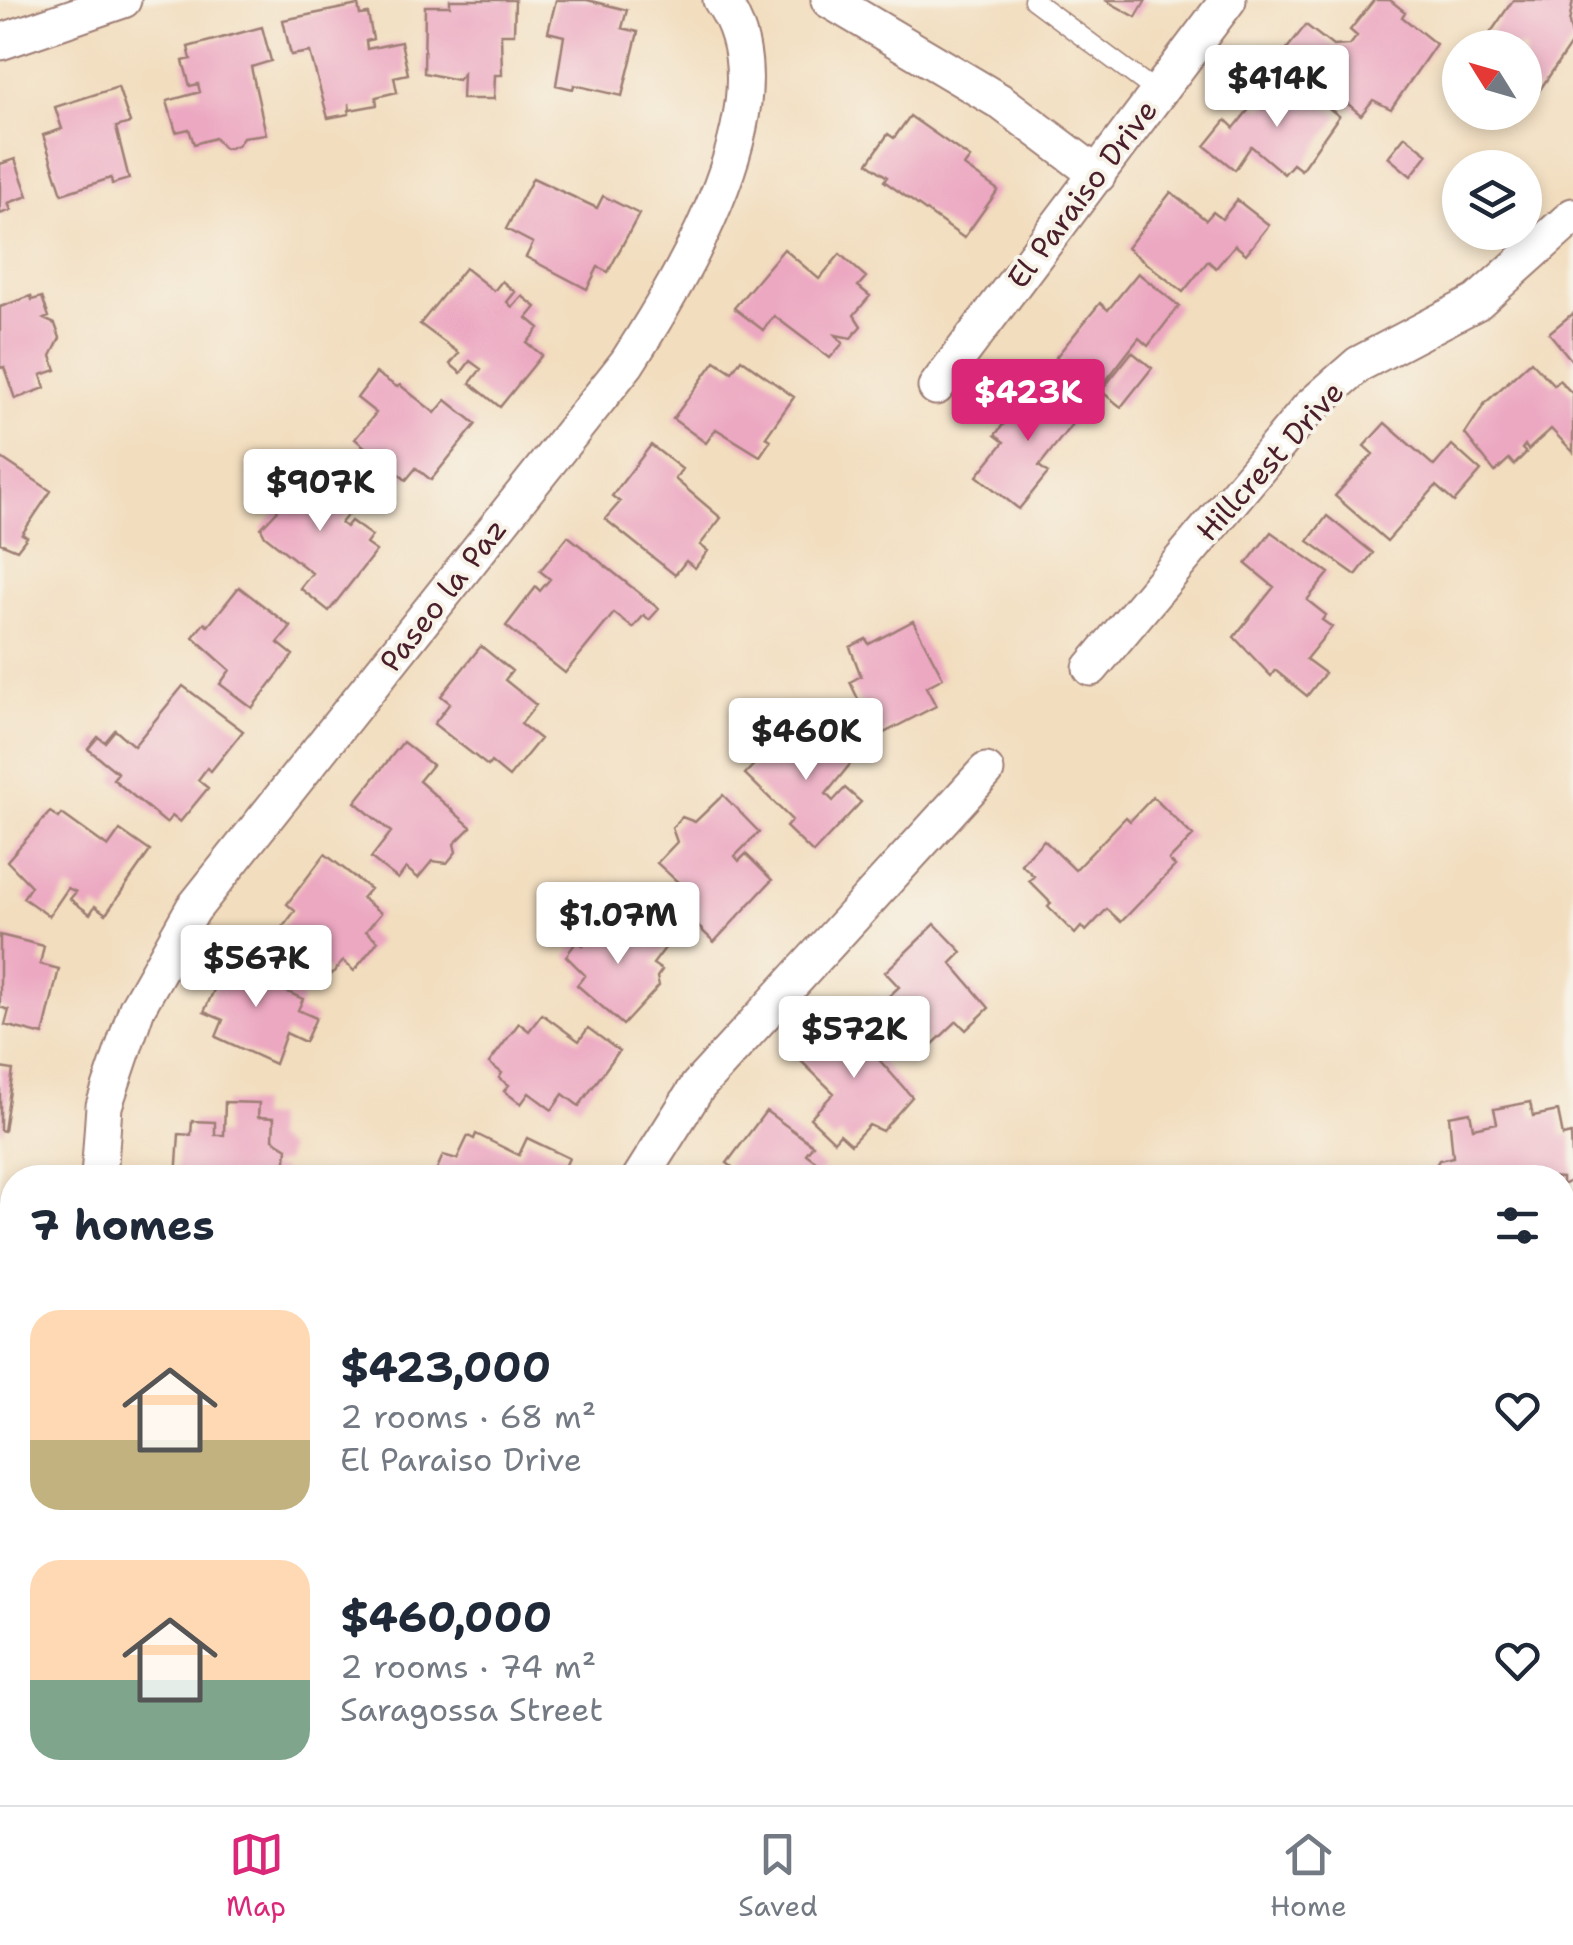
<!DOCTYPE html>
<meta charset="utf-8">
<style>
body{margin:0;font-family:"Shantell Sans",sans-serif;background:#f2f2f3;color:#1f2937;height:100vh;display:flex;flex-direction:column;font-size:38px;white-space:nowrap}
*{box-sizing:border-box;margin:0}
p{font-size:32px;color:#747a83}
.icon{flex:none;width:55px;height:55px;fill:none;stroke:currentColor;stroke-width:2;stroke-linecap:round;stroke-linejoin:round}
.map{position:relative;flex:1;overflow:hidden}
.details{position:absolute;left:0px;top:1165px;width:1575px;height:640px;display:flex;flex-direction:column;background:#fff;border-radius:40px 40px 0 0;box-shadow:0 5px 15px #0003}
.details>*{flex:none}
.needle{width:65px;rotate:307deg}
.fabs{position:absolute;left:1442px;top:30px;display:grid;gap:20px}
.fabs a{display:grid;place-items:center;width:100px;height:100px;border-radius:50%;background:#fff;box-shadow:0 5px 15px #0003;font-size:50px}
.price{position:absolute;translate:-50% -85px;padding:0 22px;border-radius:10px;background:#fff;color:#222;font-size:32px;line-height:65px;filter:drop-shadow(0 2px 5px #0008)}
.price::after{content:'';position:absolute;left:50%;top:60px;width:30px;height:22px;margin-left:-15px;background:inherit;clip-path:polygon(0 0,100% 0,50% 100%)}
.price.active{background:#db2777;color:#fff}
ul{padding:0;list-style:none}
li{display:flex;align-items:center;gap:30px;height:250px;padding:0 30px}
li span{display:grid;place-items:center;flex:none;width:280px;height:200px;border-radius:30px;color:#555}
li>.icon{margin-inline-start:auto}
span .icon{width:120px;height:120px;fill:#fffc;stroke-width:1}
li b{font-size:42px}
h2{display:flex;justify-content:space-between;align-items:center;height:120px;padding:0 30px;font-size:42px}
.dock{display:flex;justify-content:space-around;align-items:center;height:140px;border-top:2px solid #e0e1e3;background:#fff;font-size:28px;color:#747a83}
.dock a{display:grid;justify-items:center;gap:5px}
.dock .active{color:#db2777}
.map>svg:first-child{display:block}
</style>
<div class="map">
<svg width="1573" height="1805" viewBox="0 0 1573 1805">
<rect width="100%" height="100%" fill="#f7f3e8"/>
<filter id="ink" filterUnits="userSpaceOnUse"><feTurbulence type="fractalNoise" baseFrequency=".01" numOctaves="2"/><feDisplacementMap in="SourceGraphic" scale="20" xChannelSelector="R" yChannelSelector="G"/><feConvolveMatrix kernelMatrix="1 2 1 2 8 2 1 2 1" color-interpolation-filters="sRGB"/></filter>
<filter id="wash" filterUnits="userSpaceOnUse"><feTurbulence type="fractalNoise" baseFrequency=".0048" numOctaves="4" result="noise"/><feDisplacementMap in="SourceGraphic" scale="40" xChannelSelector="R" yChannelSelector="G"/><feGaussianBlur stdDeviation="2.25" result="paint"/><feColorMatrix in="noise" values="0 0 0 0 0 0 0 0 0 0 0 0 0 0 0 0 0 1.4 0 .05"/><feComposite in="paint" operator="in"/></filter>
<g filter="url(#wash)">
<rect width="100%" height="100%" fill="#f2ddbe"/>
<g id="blocks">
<path fill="#eca7c1" d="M 450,0 L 515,0 L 514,34 L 501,34 L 502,75 L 495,75 L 494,99 L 462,99 L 463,74 L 458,80 L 424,73 L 425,6 L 450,6 Z
M 556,0 L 587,0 L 627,10 L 622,28 L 638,32 L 622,96 L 574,85 L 573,89 L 556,85 L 564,36 L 548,32 Z
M 1105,0 L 1146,0 L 1136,17 Z
M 1374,0 L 1390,0 L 1405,12 L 1402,17 L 1436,44 L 1391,109 L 1373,100 L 1361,115 L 1285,51 L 1306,25 L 1333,46 L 1350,45 L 1357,36 L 1350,30 Z
M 1513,0 L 1573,0 L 1569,23 L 1573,41 L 1539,91 L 1525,82 L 1525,48 L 1480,48 Z
M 358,5 L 360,15 L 368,14 L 373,39 L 366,41 L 367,49 L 401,42 L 408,74 L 394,77 L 397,92 L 376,97 L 377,105 L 350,110 L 349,103 L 349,114 L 328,118 L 310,52 L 291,55 L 283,20 Z
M 262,27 L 271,61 L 251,67 L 266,134 L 243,137 L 238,145 L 225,149 L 215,138 L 194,144 L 189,129 L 176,132 L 167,101 L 200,92 L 198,84 L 190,86 L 183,61 L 191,59 L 188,47 Z
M 1289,77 L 1339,116 L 1301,170 L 1293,164 L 1284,174 L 1251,146 L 1235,170 L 1205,146 L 1226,120 L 1234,128 L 1254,103 L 1263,109 Z
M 118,87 L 130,123 L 116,127 L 129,179 L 112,184 L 111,178 L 62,194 L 43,135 L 62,129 L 55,107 Z
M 910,116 L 970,158 L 964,166 L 998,190 L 964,238 L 884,181 L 887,177 L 868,163 L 888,134 L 894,138 Z
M 1405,136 L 1428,154 L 1411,176 L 1388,157 Z
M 15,159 L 28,196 L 8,203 L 11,210 L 0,214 L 0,164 Z
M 533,178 L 597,208 L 603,196 L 639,214 L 608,272 L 598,267 L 587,289 L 526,257 L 533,243 L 506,229 Z
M 1171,192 L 1206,220 L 1213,212 L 1222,219 L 1237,200 L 1269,225 L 1246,254 L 1235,245 L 1216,268 L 1208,261 L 1183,292 L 1127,248 Z
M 784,249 L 819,279 L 840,254 L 866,277 L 858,286 L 870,296 L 854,315 L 861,326 L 851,338 L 836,335 L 843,343 L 830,358 L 774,316 L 763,330 L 734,308 Z
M 465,268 L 494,291 L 502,281 L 515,292 L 507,302 L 512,307 L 522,296 L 536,307 L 527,318 L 539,328 L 527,343 L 542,355 L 500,407 L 470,383 L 481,369 L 470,361 L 461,373 L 450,364 L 459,353 L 420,324 Z
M 1138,273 L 1179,306 L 1148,346 L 1139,338 L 1098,391 L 1056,357 L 1100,303 L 1108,310 Z
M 31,296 L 32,300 L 42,297 L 49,317 L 44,319 L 55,324 L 60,338 L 51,356 L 56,370 L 41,375 L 45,388 L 15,399 L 4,367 L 0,368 L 0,307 Z
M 1573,313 L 1573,362 L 1549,333 Z
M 1132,352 L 1152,368 L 1121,407 L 1101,391 Z
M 741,359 L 794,397 L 766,437 L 771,440 L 760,456 L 716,429 L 706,443 L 673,419 L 715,361 L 732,372 Z
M 1531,361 L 1554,385 L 1559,380 L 1573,394 L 1573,452 L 1551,429 L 1528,450 L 1525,445 L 1522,449 L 1526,453 L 1514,465 L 1509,459 L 1495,472 L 1465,434 L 1485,403 Z
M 376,373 L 397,387 L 400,385 L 435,413 L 446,400 L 476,424 L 431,480 L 416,468 L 406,480 L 389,466 L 374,484 L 351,466 L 366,448 L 355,439 L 376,413 L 357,398 Z
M 1038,380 L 1080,414 L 1039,466 L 1048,473 L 1019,509 L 977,476 L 1004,442 L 995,435 Z
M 1385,423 L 1434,466 L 1452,445 L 1481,471 L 1454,502 L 1436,486 L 1387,541 L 1335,496 L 1373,454 L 1364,446 Z
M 651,445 L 682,469 L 675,479 L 721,518 L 700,545 L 708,551 L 695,568 L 686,561 L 675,575 L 605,519 L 620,502 L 612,496 Z
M 0,457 L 51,491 L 22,534 L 27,537 L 17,550 L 0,543 Z
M 301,468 L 327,486 L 334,475 L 362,497 L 341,523 L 346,527 L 351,521 L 372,536 L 366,544 L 376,551 L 329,611 L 300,588 L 312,573 L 265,536 L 261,528 L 277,511 L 282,483 L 293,469 Z
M 1327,516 L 1373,553 L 1356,575 L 1308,541 Z
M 1271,532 L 1329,573 L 1307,600 L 1326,615 L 1322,620 L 1332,627 L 1306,659 L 1325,673 L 1307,696 L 1275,670 L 1271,676 L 1234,637 L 1274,587 L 1246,564 Z
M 568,536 L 659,609 L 649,620 L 644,615 L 633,628 L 614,613 L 565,673 L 506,626 L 536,587 L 540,591 L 550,579 L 540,571 Z
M 239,587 L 291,627 L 278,643 L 293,655 L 252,708 L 220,684 L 230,670 L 193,637 L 204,623 L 208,626 Z
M 913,621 L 943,678 L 926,687 L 936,706 L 876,737 L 850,682 L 861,676 L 850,647 L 866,639 L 869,644 Z
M 481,646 L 512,671 L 505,680 L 536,705 L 521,724 L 540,739 L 509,777 L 491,762 L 488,766 L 434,724 L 450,703 L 441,696 Z
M 183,686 L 243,731 L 211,771 L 207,768 L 198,780 L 208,788 L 180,822 L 172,816 L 166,823 L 113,779 L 118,773 L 88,749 L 98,737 L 105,742 L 115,730 L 134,746 Z
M 802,715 L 819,732 L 828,730 L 835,737 L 834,747 L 851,763 L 826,794 L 833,801 L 845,788 L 861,802 L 813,853 L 786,827 L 792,820 L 745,774 L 770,748 L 775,752 L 790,737 L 785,732 Z
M 403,742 L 432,765 L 419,781 L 471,827 L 454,844 L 456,852 L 447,863 L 432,861 L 418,878 L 406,868 L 398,879 L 371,858 L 391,832 L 355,802 Z
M 723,795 L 759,832 L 735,856 L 739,861 L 746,854 L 772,880 L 714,942 L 679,908 L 692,895 L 657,863 L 677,842 L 672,828 L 682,817 L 695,822 Z
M 1153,797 L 1193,836 L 1169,860 L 1175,866 L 1121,922 L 1107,909 L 1086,931 L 1081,927 L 1075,934 L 1048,907 L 1051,903 L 1029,881 L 1034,876 L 1021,864 L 1044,840 L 1075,870 L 1126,817 L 1130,821 Z
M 50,812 L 59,818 L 62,814 L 108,847 L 120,830 L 150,851 L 106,914 L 95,906 L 90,914 L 70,899 L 76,892 L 68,888 L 49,916 L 23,898 L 31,886 L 7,861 Z
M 325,854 L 370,889 L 362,898 L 381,913 L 366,931 L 378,941 L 354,971 L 343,961 L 332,974 L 279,932 L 295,911 L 287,904 Z
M 615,910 L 665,948 L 653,964 L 662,970 L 657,977 L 659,986 L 623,1025 L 577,985 L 585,975 L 566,956 L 577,941 L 583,945 L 594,931 L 597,933 Z
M 935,924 L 962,952 L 951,963 L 989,1008 L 966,1030 L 957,1021 L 932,1045 L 887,998 L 899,987 L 885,972 Z
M 0,935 L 44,946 L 40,964 L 59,969 L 43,1035 L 5,1025 L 9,1010 L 0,1007 Z
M 232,950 L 268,966 L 262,980 L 303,999 L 298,1010 L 316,1018 L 305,1042 L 286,1033 L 275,1064 L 216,1037 L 223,1020 L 204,1012 Z
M 856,1008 L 881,1033 L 867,1046 L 912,1097 L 882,1131 L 869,1125 L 851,1144 L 840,1134 L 834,1141 L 810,1118 L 834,1093 L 801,1061 Z
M 542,1014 L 579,1041 L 588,1028 L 619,1051 L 579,1106 L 563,1094 L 552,1110 L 529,1093 L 521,1104 L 504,1091 L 509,1085 L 499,1078 L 502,1073 L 489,1063 L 519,1023 L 529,1031 Z
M 0,1068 L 13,1070 L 4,1131 L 0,1130 Z
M 225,1102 L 259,1103 L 258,1117 L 274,1118 L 273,1139 L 287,1148 L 286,1161 L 266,1167 L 283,1169 L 282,1178 L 176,1178 L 179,1134 L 191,1135 L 192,1121 L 215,1122 L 215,1135 L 224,1135 Z
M 1530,1102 L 1533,1116 L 1558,1111 L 1563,1136 L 1571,1134 L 1573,1180 L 1562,1185 L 1562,1178 L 1510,1174 L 1428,1178 L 1439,1160 L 1453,1157 L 1449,1116 L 1470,1112 L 1473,1128 L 1497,1123 L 1494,1109 Z
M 766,1111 L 813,1145 L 806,1154 L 824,1167 L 815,1178 L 730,1178 L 736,1170 L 727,1163 Z
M 476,1134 L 519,1155 L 527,1138 L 569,1158 L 560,1178 L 433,1178 L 443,1155 L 457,1159 L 468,1136 L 474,1139 Z
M 0,1256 L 12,1256 L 12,1333 L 0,1333 Z
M 12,1359 L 12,1436 L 11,1444 L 0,1445 L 0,1360 Z
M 12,1509 L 12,1609 L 0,1590 L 0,1517 Z
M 0,1773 L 12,1789 L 0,1800 Z
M 256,1792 L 361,1792 L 368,1799 L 362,1805 L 248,1805 Z
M 1098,1792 L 1209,1792 L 1217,1799 L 1212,1805 L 1088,1805 Z"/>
</g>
</g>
<g filter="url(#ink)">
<use href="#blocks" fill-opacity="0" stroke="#9e7e74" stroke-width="2.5"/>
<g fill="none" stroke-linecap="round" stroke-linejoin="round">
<defs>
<path id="lane" d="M 1033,0 L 1158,93"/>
<path id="street" d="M 829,0 L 1001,102 L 1098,175
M 0,42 L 123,0
M 936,387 L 1228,0
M 1091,668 L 1309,408 L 1359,364 L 1477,302 L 1573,216
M 99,1178 L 104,1106 L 137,1008 L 193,909 L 627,363 C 681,279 793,97 721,0
M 640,1178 L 698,1086 L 986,771
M 1562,1758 L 1573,1774
M 173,1805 L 184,1792"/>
</defs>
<use href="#lane" stroke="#9e7e74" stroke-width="21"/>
<use href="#street" stroke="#9e7e74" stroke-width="39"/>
<use href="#lane" stroke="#fff" stroke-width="18"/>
<use href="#street" stroke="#fff" stroke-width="35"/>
</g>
</g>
<g text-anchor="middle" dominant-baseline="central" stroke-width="8" stroke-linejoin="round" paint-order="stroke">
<g font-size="30" fill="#4a1f2b" stroke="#f7f3e8">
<text transform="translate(1082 194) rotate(-53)">El Paraiso Drive</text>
<text transform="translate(1270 461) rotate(-48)">Hillcrest Drive</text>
<text transform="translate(443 595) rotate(-52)">Paseo la Paz</text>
</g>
</g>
</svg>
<div class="fabs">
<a><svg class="needle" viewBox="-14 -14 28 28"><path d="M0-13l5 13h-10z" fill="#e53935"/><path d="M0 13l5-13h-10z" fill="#747a83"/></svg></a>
<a><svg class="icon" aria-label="layers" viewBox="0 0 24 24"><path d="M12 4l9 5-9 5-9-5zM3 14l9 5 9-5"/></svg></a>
</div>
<b class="price" style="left:1277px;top:130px">$414K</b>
<b class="price active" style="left:1028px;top:444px">$423K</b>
<b class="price" style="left:320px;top:534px">$907K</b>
<b class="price" style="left:806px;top:783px">$460K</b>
<b class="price" style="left:618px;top:967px">$1.07M</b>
<b class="price" style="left:256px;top:1010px">$567K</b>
<b class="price" style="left:854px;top:1081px">$572K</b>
<section class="details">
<h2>7 homes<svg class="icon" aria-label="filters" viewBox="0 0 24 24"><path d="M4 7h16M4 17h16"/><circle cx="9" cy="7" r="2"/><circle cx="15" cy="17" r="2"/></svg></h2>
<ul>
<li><span style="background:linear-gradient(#ffd9b3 65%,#c2b280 0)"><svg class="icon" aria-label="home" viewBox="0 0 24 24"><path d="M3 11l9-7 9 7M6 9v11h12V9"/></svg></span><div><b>$423,000</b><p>2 rooms · 68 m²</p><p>El Paraiso Drive</p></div><svg class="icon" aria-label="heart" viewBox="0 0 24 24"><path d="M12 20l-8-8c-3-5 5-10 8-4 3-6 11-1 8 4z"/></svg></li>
<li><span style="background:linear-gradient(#ffd9b3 60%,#7fa58c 0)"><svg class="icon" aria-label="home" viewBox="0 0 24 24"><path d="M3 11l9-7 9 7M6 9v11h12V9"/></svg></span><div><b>$460,000</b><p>2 rooms · 74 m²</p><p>Saragossa Street</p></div><svg class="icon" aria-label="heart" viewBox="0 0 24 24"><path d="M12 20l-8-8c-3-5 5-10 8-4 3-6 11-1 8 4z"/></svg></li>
</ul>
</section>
</div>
<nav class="dock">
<a class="active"><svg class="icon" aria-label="map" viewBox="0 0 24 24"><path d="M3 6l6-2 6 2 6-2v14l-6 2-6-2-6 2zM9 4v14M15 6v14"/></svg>Map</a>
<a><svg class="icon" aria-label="saved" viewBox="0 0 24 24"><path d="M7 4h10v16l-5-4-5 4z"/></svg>Saved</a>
<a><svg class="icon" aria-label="home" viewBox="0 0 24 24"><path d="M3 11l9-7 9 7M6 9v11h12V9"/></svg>Home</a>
</nav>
